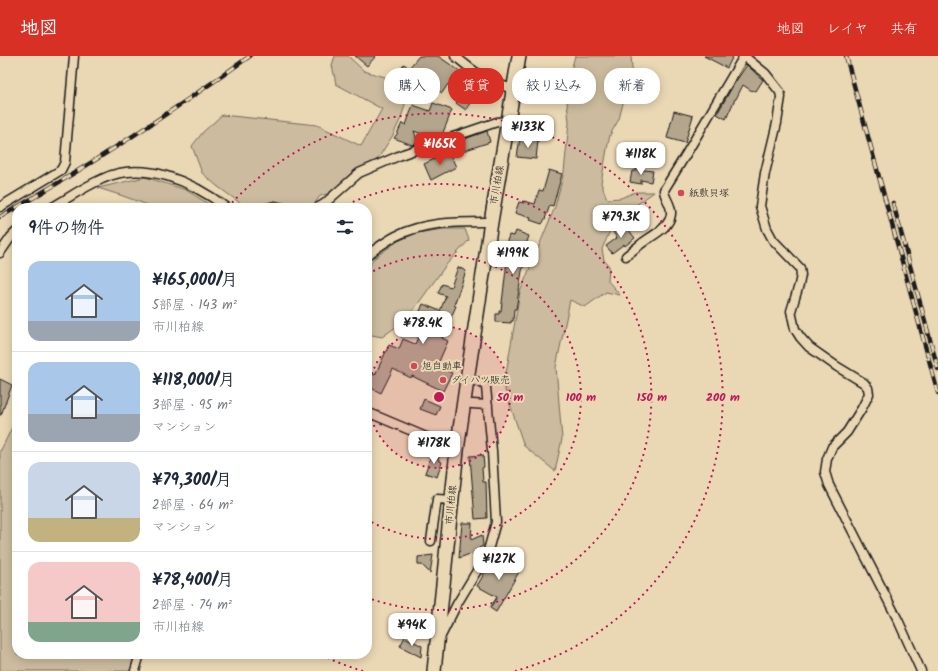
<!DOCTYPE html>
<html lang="ja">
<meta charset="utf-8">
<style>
body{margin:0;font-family:Kalam,"Klee One",sans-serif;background:#f6f6f7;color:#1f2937;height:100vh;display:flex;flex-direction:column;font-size:15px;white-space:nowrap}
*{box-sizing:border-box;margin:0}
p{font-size:13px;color:#747a83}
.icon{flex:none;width:22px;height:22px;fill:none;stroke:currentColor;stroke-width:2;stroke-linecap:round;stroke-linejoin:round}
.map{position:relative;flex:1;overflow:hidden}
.sheet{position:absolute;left:12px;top:147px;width:360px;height:456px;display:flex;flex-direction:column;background:#fff;border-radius:16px;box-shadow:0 2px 10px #0003}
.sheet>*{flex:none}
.hud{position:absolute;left:384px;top:12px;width:380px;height:36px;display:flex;gap:8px}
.price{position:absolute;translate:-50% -34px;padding:0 9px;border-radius:8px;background:#fff;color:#222;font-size:13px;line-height:26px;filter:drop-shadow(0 1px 2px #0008)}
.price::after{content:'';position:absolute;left:50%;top:24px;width:12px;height:9px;margin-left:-6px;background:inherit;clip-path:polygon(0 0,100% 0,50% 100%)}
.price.selected{background:#d93025;color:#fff}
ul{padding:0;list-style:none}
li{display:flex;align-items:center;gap:12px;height:100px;padding:0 16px}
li+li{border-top:1px solid #e0e1e3}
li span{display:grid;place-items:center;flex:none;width:112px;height:80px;border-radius:12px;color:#555}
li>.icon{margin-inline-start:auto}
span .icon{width:48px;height:48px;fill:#fffc;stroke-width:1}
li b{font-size:17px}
h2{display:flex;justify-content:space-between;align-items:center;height:48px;padding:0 16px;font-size:17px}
.tag{padding:0 14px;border-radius:16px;background:#fff;box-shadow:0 2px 10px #0003;font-size:14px;line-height:36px}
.tag.selected{background:#d93025;color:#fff}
header{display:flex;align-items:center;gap:24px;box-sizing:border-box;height:56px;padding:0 20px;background:#d93025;color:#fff}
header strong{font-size:19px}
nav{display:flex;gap:22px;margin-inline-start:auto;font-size:14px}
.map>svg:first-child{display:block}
</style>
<header>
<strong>地図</strong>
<nav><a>地図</a><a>レイヤ</a><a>共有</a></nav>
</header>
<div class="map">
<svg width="938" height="615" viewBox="0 0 938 615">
<rect width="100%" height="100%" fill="#ead7b4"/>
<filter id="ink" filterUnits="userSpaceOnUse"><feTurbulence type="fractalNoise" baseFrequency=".025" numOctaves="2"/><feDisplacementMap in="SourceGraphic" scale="8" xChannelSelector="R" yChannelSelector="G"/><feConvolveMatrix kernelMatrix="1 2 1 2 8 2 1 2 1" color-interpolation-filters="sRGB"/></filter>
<g filter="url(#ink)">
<path fill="#ccbb9e" stroke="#746c5d" d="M 335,0 L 348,0 L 364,15 L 392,23 L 408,38 L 401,62 L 393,79 L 377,104 L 327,138 L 320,140 L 312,151 L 272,146 L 259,152 L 251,152 L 243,149 L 217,130 L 202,117 L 192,90 L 203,76 L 222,59 L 317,69 L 361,90 L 382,53 L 336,28 L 332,9 Z
M 575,0 L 631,0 L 632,12 L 619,63 L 610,79 L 607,93 L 601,127 L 607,143 L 621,142 L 635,136 L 654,136 L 620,161 L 609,177 L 602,193 L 604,204 L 609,210 L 608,225 L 620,239 L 606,236 L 585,251 L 570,244 L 556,311 L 562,383 L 555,415 L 524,390 L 505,334 L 505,323 L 520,236 L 555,151 L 564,116 L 569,67 L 567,45 L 568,25 Z
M 145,121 L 186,134 L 215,152 L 156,152 L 123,140 L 98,132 Z
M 444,173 L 465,173 L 469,184 L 446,209 L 407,263 L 382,281 L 367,278 L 367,215 L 373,203 L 398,185 L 417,177 Z
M 17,361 L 17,598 L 134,598 L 131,615 L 0,615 L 0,394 L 1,394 Z"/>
<path fill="#b4a68d" stroke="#1c1c1c" d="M 355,0 L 376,0 L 367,10 Z
M 419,0 L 438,0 L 470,22 L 471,20 L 480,26 L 468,45 L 470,47 L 466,54 L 456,47 L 466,32 L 453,24 L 450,29 L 448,28 L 442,37 L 429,28 L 432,25 L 419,14 L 408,29 L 395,19 L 404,8 L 409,12 Z
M 704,0 L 733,0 L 727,12 Z
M 747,9 L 763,24 L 756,35 L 753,34 L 752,35 L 743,29 L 736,43 L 735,43 L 726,63 L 717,58 L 734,28 Z
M 534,16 L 560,19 L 557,44 L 531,40 Z
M 433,47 L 452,54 L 442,79 L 439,78 L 438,80 L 435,81 L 430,79 L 429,81 L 414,75 L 417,84 L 415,88 L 412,89 L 394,82 L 397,78 L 402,67 L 406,69 L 413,49 L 430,55 Z
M 674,55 L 693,60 L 685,87 L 667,82 Z
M 487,75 L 490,86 L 460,96 L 456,86 Z
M 520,82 L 538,84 L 536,103 L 517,101 Z
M 449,96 L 456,111 L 431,124 L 424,108 Z
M 636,113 L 653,115 L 651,126 L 641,124 L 641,128 L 630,126 L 632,115 L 636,115 Z
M 549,114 L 562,118 L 553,150 L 550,149 L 545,163 L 542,168 L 530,164 L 531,162 L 515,157 L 519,146 L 524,147 L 524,145 L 535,148 L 539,134 L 543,135 Z
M 624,168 L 635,182 L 625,190 L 624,188 L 612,197 L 606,190 L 617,182 L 613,176 Z
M 516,175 L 529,180 L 524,194 L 529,195 L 522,215 L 516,253 L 514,253 L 513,265 L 511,265 L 511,267 L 496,266 L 496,258 L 499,258 L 499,255 L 501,255 L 507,205 L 501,203 L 509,179 L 514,180 Z
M 458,211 L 466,215 L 454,249 L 456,250 L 442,282 L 448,285 L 437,310 L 452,317 L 443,335 L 412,320 L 411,322 L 393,313 L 381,337 L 367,330 L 367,323 L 370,317 L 375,319 L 389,289 L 399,293 L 403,283 L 415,288 L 423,271 L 415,267 L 423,248 L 440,255 L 446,240 L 438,237 L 442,228 L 451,231 Z
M 0,323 L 12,329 L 1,359 L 0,359 Z
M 424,343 L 440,350 L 436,359 L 420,353 Z
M 433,394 L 440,397 L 438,404 L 442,406 L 437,421 L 425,417 Z
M 483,399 L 484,411 L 482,412 L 483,426 L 486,426 L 487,462 L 475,463 L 470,400 Z
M 462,467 L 472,467 L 471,484 L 482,479 L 483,490 L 479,492 L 480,496 L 471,499 L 470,498 L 459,502 Z
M 433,499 L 430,517 L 422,509 L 418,509 L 418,501 Z
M 503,503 L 520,514 L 496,556 L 490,552 L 497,541 L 477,530 L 491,506 L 495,505 L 500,508 Z
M 405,581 L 422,590 L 421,601 L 400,590 Z"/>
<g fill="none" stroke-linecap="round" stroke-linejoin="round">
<defs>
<path id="minor" d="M 455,0 C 475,17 488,26 513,33
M 744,0 L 765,17 L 780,36 L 781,41 L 777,67 L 765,117 L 760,150 L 767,173 L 773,184 L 800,212 L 801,219 L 799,229 L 791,255 L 795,273 L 800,281 L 809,291 L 836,310 L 864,327 L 868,332 L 869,338 L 862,352 L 847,376 L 832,391 L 827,403 L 825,416 L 829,429 L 898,564 L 921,615
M 0,151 L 61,114 L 65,106 L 74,0
M 51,152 C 68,142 84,131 102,123 C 144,103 193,126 227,152
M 267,152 L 275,150 L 283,152
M 317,152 L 324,148 L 359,117 L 403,98 L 497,66 L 508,65
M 0,197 L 11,181 L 17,175
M 367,199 C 376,193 386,185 396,180 C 425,165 459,166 491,166
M 626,200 C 631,196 636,192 641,188 C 651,180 670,172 671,158 C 672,148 664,142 664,134 L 685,100 L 744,0
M 472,348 L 488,349
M 367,356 L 457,394
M 431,485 L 437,443 L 452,444
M 441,580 L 457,548 L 487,498 L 496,466 L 492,395 L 486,331 C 483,325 473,325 467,324
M 135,615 L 140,598"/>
<path id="primary" d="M 434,615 L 457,394 L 467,324 L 491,166 L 519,0"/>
</defs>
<use href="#minor" stroke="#1c1c1c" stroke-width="11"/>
<use href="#primary" stroke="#1c1c1c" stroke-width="16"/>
<use href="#minor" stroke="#ead7b4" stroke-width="8"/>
<use href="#primary" stroke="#ead7b4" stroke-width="13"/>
<defs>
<path id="rail" d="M 846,0 L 938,337
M 893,147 L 938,313
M 0,161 C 86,112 169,58 250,0"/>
</defs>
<use href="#rail" stroke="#1c1c1c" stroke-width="4.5"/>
<use href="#rail" stroke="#ead7b4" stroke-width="3" stroke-dasharray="9" stroke-linecap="butt"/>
</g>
</g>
<circle cx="439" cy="341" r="71" fill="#c2185b" fill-opacity=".12"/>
<g fill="none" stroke="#c2185b" stroke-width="2" stroke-dasharray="2 4">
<circle cx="439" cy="341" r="71"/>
<path d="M368 218A142 142 0 1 1 368 464"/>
<path d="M342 151A213 213 0 1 1 368 542"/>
<path d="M363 615A284 284 0 0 1 319 598M228 151A284 284 0 1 1 515 615"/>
</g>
<g fill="#d1495b" stroke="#ead7b4" stroke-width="1.5">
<circle cx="681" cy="137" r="4"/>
<circle cx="414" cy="310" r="4"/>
<circle cx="443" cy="324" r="4"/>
</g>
<g text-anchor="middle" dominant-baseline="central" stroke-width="4" stroke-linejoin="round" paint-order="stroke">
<g font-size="10" fill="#1c1c1c" stroke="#ead7b4">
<text transform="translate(497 129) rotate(-80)">市川柏線</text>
<text transform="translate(451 449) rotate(-84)">市川柏線</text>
</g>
<g font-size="10" fill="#1c1c1c" stroke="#ead7b4" text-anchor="start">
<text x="689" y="137">紙敷貝塚</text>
<text x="422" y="310">旭自動車</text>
<text x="451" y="324">ダイハツ販売</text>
</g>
</g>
<circle cx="439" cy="341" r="6" fill="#c2185b" stroke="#ead7b4" stroke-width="2"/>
<g font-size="12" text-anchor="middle" font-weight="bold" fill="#c2185b" stroke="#ead7b4" stroke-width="4" stroke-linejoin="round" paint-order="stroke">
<text x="510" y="345">50 m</text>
<text x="581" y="345">100 m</text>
<text x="652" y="345">150 m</text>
<text x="723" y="345">200 m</text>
</g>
</svg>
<b class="price" style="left:528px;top:93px">¥133K</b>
<b class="price selected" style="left:440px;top:110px">¥165K</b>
<b class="price" style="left:641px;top:120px">¥118K</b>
<b class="price" style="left:621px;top:183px">¥79.3K</b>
<b class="price" style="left:513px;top:219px">¥199K</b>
<b class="price" style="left:423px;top:289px">¥78.4K</b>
<b class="price" style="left:434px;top:409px">¥178K</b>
<b class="price" style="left:499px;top:525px">¥127K</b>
<b class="price" style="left:412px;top:591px">¥94K</b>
<div class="hud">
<a class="tag">購入</a>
<a class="tag selected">賃貸</a>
<a class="tag">絞り込み</a>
<a class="tag">新着</a>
</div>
<section class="sheet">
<h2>9件の物件<svg class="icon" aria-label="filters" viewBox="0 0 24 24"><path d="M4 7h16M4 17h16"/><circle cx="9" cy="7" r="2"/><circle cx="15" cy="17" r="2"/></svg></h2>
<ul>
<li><span style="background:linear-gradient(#a9c7e8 75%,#9aa5b1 0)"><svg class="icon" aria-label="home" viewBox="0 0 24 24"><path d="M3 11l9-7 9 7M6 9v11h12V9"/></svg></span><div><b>¥165,000/月</b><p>5部屋 · 143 m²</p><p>市川柏線</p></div></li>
<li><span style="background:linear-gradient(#a9c7e8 65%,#9aa5b1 0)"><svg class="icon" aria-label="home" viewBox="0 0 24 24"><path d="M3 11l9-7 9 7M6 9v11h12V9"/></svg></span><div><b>¥118,000/月</b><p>3部屋 · 95 m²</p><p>マンション</p></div></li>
<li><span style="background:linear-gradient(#c9d6e8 70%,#c2b280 0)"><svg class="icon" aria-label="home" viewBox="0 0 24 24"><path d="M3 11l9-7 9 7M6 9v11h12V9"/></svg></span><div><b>¥79,300/月</b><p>2部屋 · 64 m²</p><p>マンション</p></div></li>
<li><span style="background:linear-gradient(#f6c9c9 75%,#7fa58c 0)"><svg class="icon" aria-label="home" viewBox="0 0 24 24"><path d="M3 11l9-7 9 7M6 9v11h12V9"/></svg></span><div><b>¥78,400/月</b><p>2部屋 · 74 m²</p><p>市川柏線</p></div></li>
</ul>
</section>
</div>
